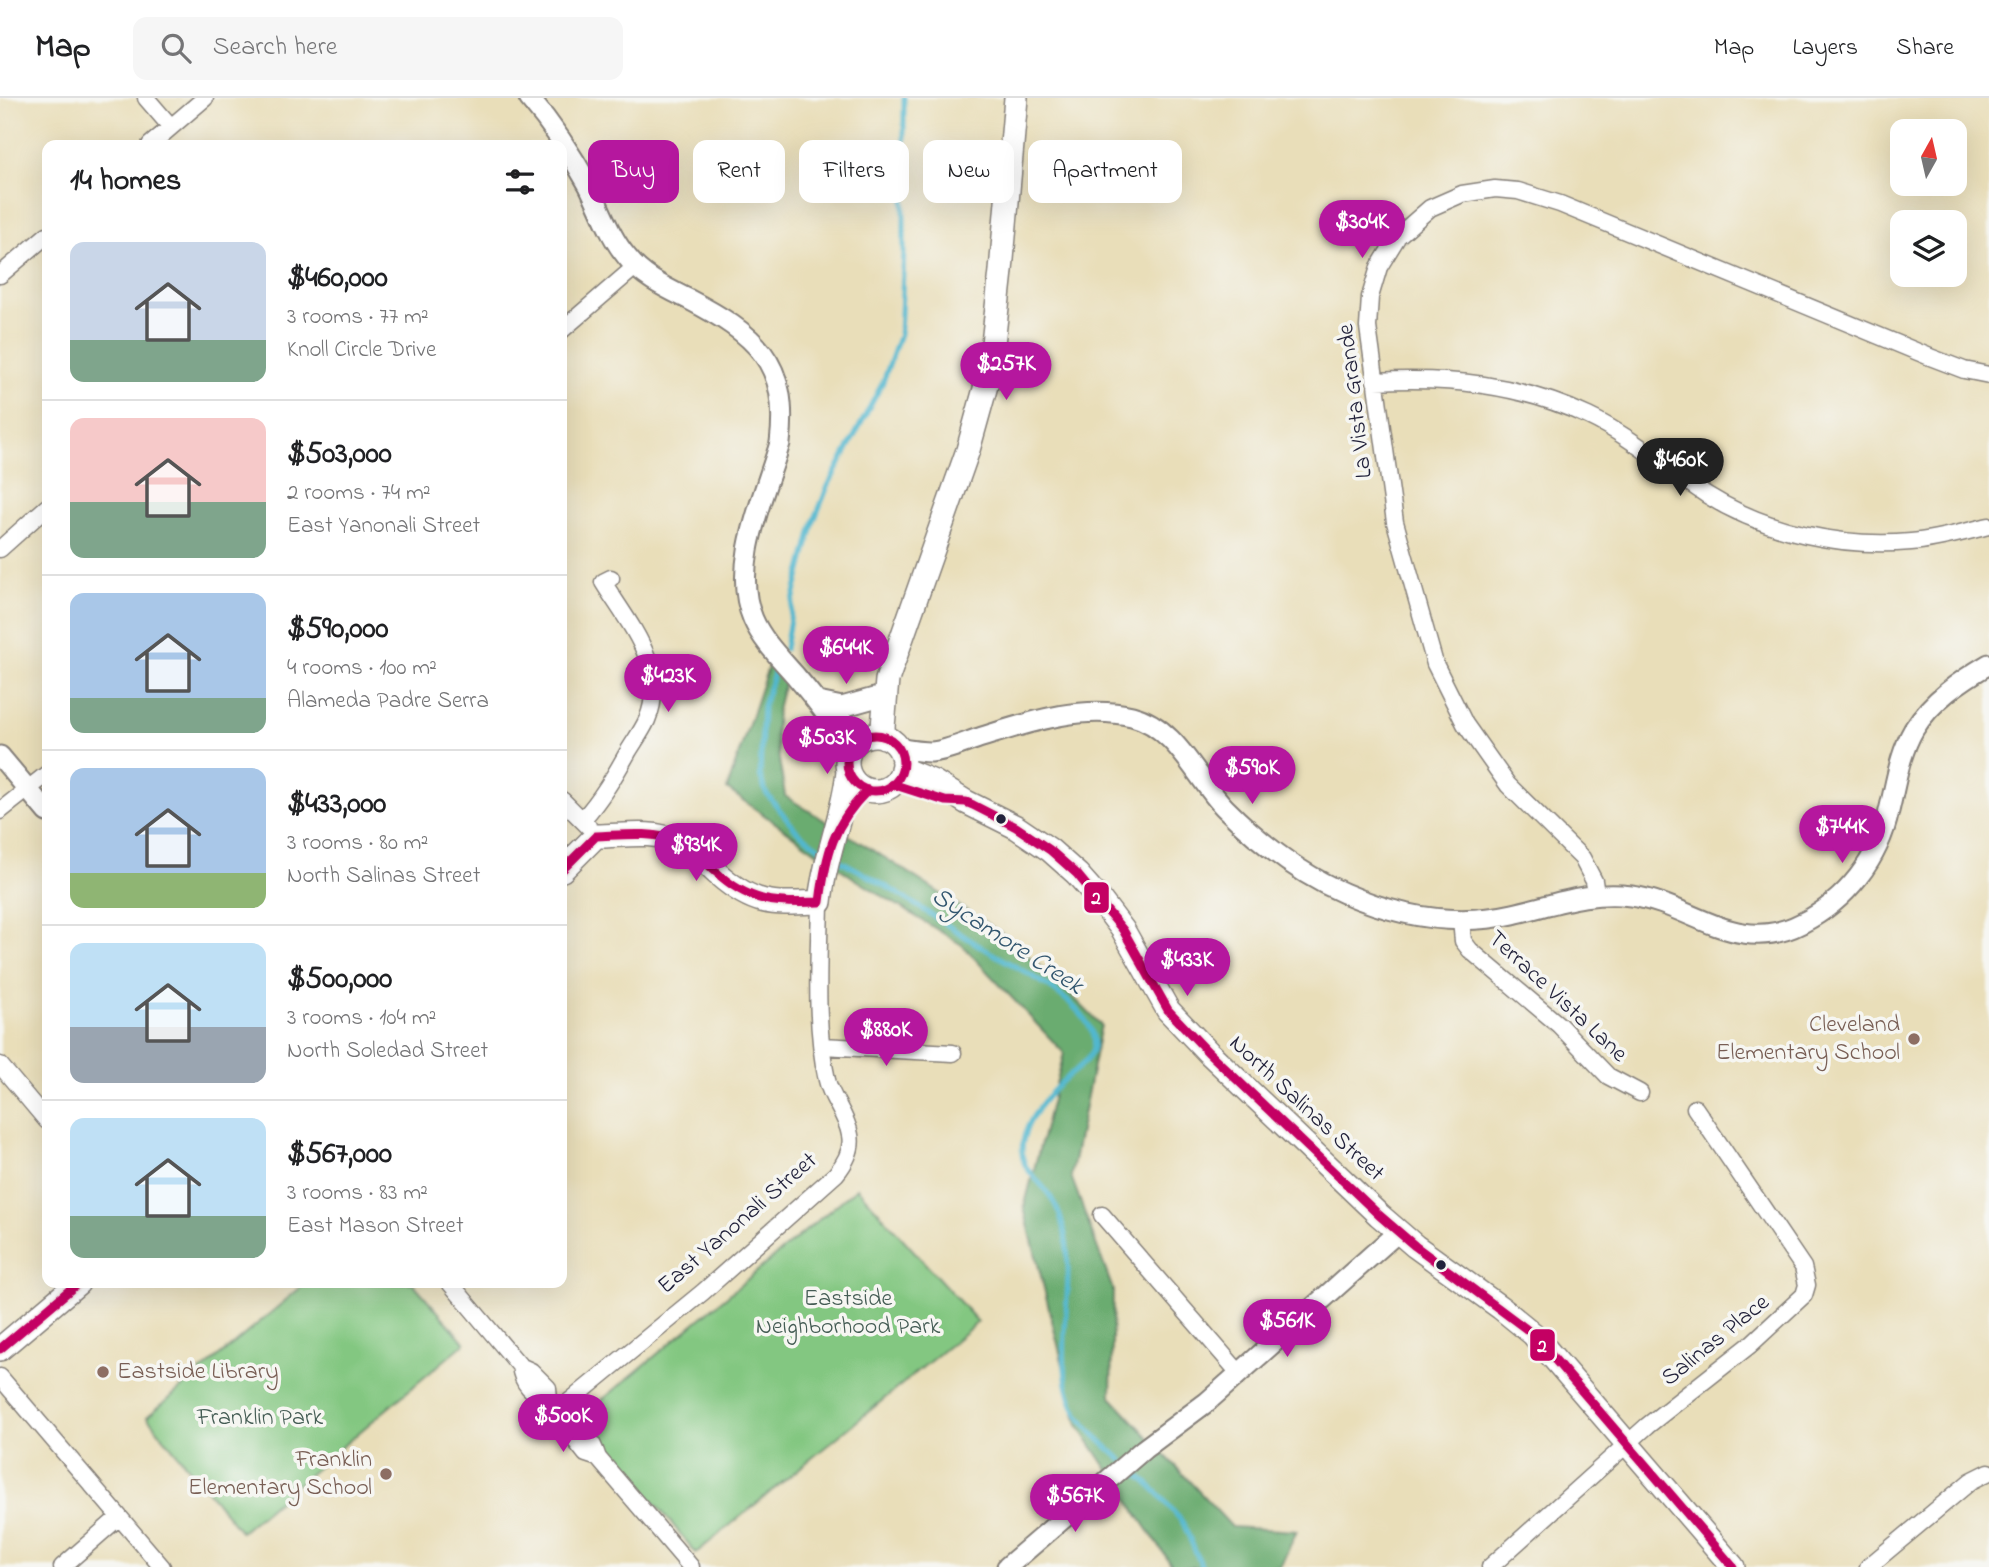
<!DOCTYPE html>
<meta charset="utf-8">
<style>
body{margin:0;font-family:"Indie Flower",sans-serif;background:#f6f6f6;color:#202124;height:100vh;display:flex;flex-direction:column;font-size:26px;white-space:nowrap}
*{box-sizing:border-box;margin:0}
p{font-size:23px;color:#757577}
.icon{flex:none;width:38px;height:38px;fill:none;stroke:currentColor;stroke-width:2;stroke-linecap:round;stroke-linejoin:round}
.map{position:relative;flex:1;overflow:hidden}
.drawer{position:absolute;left:42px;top:42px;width:525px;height:1148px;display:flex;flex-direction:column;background:#fff;border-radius:14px;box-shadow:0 7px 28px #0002}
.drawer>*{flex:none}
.guide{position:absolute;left:588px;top:42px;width:665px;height:63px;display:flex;gap:14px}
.needle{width:46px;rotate:8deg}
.fabs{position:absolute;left:1890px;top:21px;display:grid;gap:14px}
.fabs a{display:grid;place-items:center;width:77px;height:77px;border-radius:14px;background:#fff;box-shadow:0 7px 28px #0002;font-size:35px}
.price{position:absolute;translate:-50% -60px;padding:0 16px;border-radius:24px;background:#b5179e;color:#fff;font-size:23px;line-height:46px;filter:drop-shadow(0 2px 4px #0008)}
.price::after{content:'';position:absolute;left:50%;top:42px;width:21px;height:16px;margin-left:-10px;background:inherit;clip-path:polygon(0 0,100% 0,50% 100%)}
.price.current{background:#222;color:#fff}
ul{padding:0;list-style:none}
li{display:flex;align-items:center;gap:21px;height:175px;padding:0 28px}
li+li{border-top:2px solid #e0e0e0}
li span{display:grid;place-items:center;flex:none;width:196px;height:140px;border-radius:14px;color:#555}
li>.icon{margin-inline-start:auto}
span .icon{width:84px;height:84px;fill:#fffc;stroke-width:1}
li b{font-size:30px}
h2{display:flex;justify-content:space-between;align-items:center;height:84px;padding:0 28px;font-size:30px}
.pill{padding:0 24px;border-radius:14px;background:#fff;box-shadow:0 7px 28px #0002;font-size:24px;line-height:63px}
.pill.current{background:#b5179e;color:#fff}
header{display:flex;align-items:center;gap:42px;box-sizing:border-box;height:98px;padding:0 35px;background:#fff;border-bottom:2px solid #e0e0e0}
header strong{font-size:33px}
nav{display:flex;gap:38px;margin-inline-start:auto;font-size:24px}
.search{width:490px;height:63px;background:#f6f6f6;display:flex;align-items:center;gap:18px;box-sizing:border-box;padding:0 24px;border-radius:14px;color:#757577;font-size:26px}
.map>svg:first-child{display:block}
</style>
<header>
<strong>Map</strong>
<div class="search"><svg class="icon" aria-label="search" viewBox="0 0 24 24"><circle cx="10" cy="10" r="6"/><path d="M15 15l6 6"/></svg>Search here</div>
<nav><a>Map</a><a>Layers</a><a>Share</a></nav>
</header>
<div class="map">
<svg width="1989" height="1469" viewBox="0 0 1989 1469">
<rect width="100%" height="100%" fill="#f6f6f2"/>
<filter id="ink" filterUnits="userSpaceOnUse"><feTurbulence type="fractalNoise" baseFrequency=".0143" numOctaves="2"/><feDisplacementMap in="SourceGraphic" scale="14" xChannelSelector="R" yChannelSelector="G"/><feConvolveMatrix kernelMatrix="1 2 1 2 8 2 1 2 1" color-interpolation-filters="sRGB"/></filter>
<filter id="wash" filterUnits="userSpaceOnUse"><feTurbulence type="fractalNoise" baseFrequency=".00686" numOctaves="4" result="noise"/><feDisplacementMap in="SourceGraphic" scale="28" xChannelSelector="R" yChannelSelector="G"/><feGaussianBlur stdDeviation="1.57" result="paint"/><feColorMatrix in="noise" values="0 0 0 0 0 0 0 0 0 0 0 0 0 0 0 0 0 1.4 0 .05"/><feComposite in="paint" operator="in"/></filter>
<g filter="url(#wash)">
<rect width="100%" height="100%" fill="#e9deb9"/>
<path fill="#83c781" stroke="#52745e" stroke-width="2" d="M 857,1090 L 978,1224 L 696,1455 L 583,1318 Z
M 306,1185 L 413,1185 L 465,1245 L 241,1434 L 147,1319 Z"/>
<path fill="#6aac6f" stroke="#466755" stroke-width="2" d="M 769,566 L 785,584 C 768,626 779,655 785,698 L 887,761 L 1006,838 L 1063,889 L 1101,927 L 1071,1078 L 1113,1192 L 1111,1299 L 1232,1429 L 1297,1433 L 1280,1469 L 1173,1469 L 1078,1327 L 1024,1110 L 1064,955 L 962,847 L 855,781 L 727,691 Z"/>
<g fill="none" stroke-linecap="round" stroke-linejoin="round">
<path stroke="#51b7cf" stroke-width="5" d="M 785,551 L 793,503 L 814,423 L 828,388 L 883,284 L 900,236 L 904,154 L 904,0
M 774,575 L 763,608 L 760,677 L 766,695 L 797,733 L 825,754
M 833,759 C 886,785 933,819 983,850 C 1010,866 1055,888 1076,911 C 1086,921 1098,938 1092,953 C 1087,965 1076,971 1067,979 C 1047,997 1021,1026 1022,1055 C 1023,1071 1035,1079 1044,1090 C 1053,1101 1060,1114 1063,1128 C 1078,1182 1052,1259 1073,1307 C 1083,1329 1105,1347 1122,1362
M 1130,1369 L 1158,1395 L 1183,1425 L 1202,1469"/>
</g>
</g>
<g filter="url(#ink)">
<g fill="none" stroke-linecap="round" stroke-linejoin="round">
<defs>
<path id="minor" d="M 146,0 L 171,29
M 150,47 L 205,0
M 0,177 L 47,137
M 562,232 L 635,169
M 1375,283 C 1449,279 1520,286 1588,318 C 1631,338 1667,371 1707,397 C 1766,434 1842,450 1911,444 C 1937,442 1963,434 1989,428
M 0,451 L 47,409
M 562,702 L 588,728
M 0,713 L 47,676
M 583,721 C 601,701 614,679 628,654 C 634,644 642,633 647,622 C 669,570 628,525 603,484 L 611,480
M 1596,796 L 1594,783 L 1582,760 L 1508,687 L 1465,626 L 1435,566 L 1395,424 L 1368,229 L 1370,199 L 1379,169 L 1398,138 L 1430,110 L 1462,96 L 1495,91 L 1518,93 L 1560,106 L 1930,259 L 1964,272 L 1989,277
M 1461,822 L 1463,843 L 1470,852 L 1559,927 L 1608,978 L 1640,995
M 822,948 L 953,955
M 0,967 L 47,1023
M 1102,1117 L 1240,1276
M 450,1185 L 520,1268 L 531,1273 L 548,1290 L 549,1301 L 566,1322 L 567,1332 L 586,1356 L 598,1360
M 520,1268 C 522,1285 532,1297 549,1301
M 0,1279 L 162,1469
M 559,1312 L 703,1194 L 836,1076 C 845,1065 853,1051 850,1037 C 847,1017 831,1001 827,982 C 814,925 819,862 820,804
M 566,1322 C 582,1326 593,1344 598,1360 L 691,1469
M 62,1469 L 119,1419
M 1490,1469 L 1647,1328 L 1750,1247 L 1804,1197 L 1807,1187 L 1803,1169 L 1695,1010
M 1868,1469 L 1971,1383 L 1989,1374"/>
<path id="tertiary" d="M 529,0 C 552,27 572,57 589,88 C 601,112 610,139 627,159 C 642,179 666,190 688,201 C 755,236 790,264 780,345 C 765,397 730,467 753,521 C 762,542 779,559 794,576 C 816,602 839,628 847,661
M 818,604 L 842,609 L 874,600
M 825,611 L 865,639
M 898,650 C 909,652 920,654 931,654 C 947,653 966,644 982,639 C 1030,624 1082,606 1132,618 C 1176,629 1196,680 1225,710 C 1259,744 1300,776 1344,795 C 1397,818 1456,829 1513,816 C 1552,807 1590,792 1631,798 C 1692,806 1737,859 1802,825 C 1846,803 1879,761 1889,713 C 1896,685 1899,657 1914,631 C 1932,602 1960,583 1989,566
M 0,658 L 47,714
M 1007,1469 L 1144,1351 L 1207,1304 L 1399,1133"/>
<path id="secondary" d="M847 665a28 28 0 1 1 56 0a28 28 0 1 1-56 0Z
M 884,639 L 883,629 L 887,582 L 968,352 L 990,273 L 1001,173 L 1016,0
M 902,671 L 934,684 L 966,704 L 1016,729 L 1050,752 L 1077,776 L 1101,803 L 1123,832 L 1168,912 L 1208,954 L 1379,1117 L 1415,1148 L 1501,1210 L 1533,1236 L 1733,1469
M 562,772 L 596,738 C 624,738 650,732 677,743 C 694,750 705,765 719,777 C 756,809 774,806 820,804 C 824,760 844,717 848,673
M 0,1251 L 78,1185"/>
</defs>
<use href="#minor" stroke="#86807a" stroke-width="19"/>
<use href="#tertiary" stroke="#86807a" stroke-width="23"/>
<use href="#secondary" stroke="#86807a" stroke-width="26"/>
<use href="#minor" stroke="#fff" stroke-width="16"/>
<use href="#tertiary" stroke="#fff" stroke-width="19"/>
<use href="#secondary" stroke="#fff" stroke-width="23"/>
<defs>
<path id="bus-1" d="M847 665a28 28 0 1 1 56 0a28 28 0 1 1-56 0Z
M 892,686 L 945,703 L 966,704 L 973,707 L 1016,729 L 1050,752 L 1077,776 L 1123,832 L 1168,912 L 1208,954 L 1379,1117 L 1415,1148 L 1533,1236 L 1733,1469
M 562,772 L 596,738 C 623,737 651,733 677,743 C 692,749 703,762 715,773 C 749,805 776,806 820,804
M 820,804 C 826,756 833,726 868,692
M 0,1251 L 78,1185"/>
</defs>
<use href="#bus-1" stroke="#f6f6f2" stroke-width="14"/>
<use href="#bus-1" stroke="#c40063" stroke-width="9"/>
</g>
</g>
<g fill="#22223b" stroke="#f6f6f2" stroke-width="2.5">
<circle cx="1001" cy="721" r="6"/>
<circle cx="1441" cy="1167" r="6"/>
</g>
<g fill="#8d6e63" stroke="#f6f6f2" stroke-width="2.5">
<circle cx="1914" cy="941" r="7"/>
<circle cx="103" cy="1274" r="7"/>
<circle cx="386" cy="1376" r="7"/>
</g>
<g text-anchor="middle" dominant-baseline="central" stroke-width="7" stroke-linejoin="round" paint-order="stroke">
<g font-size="24" fill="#22223b" stroke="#f6f6f2">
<text transform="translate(1356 303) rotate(-97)">La Vista Grande</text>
<text transform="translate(1557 899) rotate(43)">Terrace Vista Lane</text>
<text transform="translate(1306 1011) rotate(43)">North Salinas Street</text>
<text transform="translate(738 1126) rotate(-41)">East Yanonali Street</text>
<text transform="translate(1716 1243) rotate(-39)">Salinas Place</text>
</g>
<g font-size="24" fill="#785e54" stroke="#f6f6f2" text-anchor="end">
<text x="1900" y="927">Cleveland<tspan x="1900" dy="28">Elementary School</tspan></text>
<text x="117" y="1274" text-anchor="start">Eastside Library</text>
<text x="372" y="1362">Franklin<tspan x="372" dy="28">Elementary School</tspan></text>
</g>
<g font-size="24" fill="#445c54" stroke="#f6f6f2">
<text x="848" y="1201">Eastside<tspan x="848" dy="28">Neighborhood Park</tspan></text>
<text x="260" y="1320">Franklin Park</text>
</g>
<g font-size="26" font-style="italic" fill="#32566f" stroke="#f6f6f2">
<text transform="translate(1007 844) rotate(33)">Sycamore Creek</text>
</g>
</g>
<g stroke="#f6f6f2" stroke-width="2.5">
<rect x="1083" y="783" width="27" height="33" rx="7" fill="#c40063"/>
<rect x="1529" y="1230" width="27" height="34" rx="7" fill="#c40063"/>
</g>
<g font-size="19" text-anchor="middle" font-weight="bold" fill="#fff">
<text x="1096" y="806">2</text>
<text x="1542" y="1254">2</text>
</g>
</svg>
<div class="fabs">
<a><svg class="needle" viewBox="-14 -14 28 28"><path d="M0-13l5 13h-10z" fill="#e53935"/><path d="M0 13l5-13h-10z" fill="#757577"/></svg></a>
<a><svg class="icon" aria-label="layers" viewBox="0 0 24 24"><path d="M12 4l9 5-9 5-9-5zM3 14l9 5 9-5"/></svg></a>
</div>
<b class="price" style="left:1362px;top:162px">$304K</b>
<b class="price" style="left:1006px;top:304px">$257K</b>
<b class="price current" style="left:1680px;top:400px">$460K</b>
<b class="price" style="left:846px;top:588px">$644K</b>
<b class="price" style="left:668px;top:616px">$423K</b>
<b class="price" style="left:827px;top:678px">$503K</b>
<b class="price" style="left:1252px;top:708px">$590K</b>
<b class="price" style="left:1842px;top:767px">$744K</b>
<b class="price" style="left:696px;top:785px">$934K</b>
<b class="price" style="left:1187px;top:900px">$433K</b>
<b class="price" style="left:886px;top:970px">$880K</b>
<b class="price" style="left:1287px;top:1261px">$561K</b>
<b class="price" style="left:563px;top:1356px">$500K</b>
<b class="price" style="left:1075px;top:1436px">$567K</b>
<div class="guide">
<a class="pill current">Buy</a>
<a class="pill">Rent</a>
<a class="pill">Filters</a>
<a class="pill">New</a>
<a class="pill">Apartment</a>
</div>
<section class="drawer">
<h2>14 homes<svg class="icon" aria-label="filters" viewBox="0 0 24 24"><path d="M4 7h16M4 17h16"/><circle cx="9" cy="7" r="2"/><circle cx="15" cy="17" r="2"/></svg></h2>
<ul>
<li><span style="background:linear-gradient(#c9d6e8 70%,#7fa58c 0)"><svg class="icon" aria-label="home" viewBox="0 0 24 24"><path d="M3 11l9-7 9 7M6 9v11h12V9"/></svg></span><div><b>$460,000</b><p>3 rooms · 77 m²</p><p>Knoll Circle Drive</p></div></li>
<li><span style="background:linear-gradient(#f6c9c9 60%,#7fa58c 0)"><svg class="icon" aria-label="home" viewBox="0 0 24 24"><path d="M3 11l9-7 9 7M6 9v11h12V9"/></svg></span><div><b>$503,000</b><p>2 rooms · 74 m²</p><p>East Yanonali Street</p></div></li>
<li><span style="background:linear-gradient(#a9c7e8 75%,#7fa58c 0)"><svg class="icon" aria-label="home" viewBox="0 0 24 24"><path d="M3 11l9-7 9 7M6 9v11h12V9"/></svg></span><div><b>$590,000</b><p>4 rooms · 100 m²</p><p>Alameda Padre Serra</p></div></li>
<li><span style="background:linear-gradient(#a9c7e8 75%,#8fb573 0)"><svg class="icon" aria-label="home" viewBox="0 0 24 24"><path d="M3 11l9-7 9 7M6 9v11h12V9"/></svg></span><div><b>$433,000</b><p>3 rooms · 80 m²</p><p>North Salinas Street</p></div></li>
<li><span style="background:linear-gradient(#bfe0f5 60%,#9aa5b1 0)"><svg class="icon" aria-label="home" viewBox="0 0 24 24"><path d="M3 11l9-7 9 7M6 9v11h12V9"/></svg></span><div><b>$500,000</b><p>3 rooms · 104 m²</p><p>North Soledad Street</p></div></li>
<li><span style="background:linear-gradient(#bfe0f5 70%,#7fa58c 0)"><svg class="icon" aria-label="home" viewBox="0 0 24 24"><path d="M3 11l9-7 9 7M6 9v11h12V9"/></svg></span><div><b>$567,000</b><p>3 rooms · 83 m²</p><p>East Mason Street</p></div></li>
</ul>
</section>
</div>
